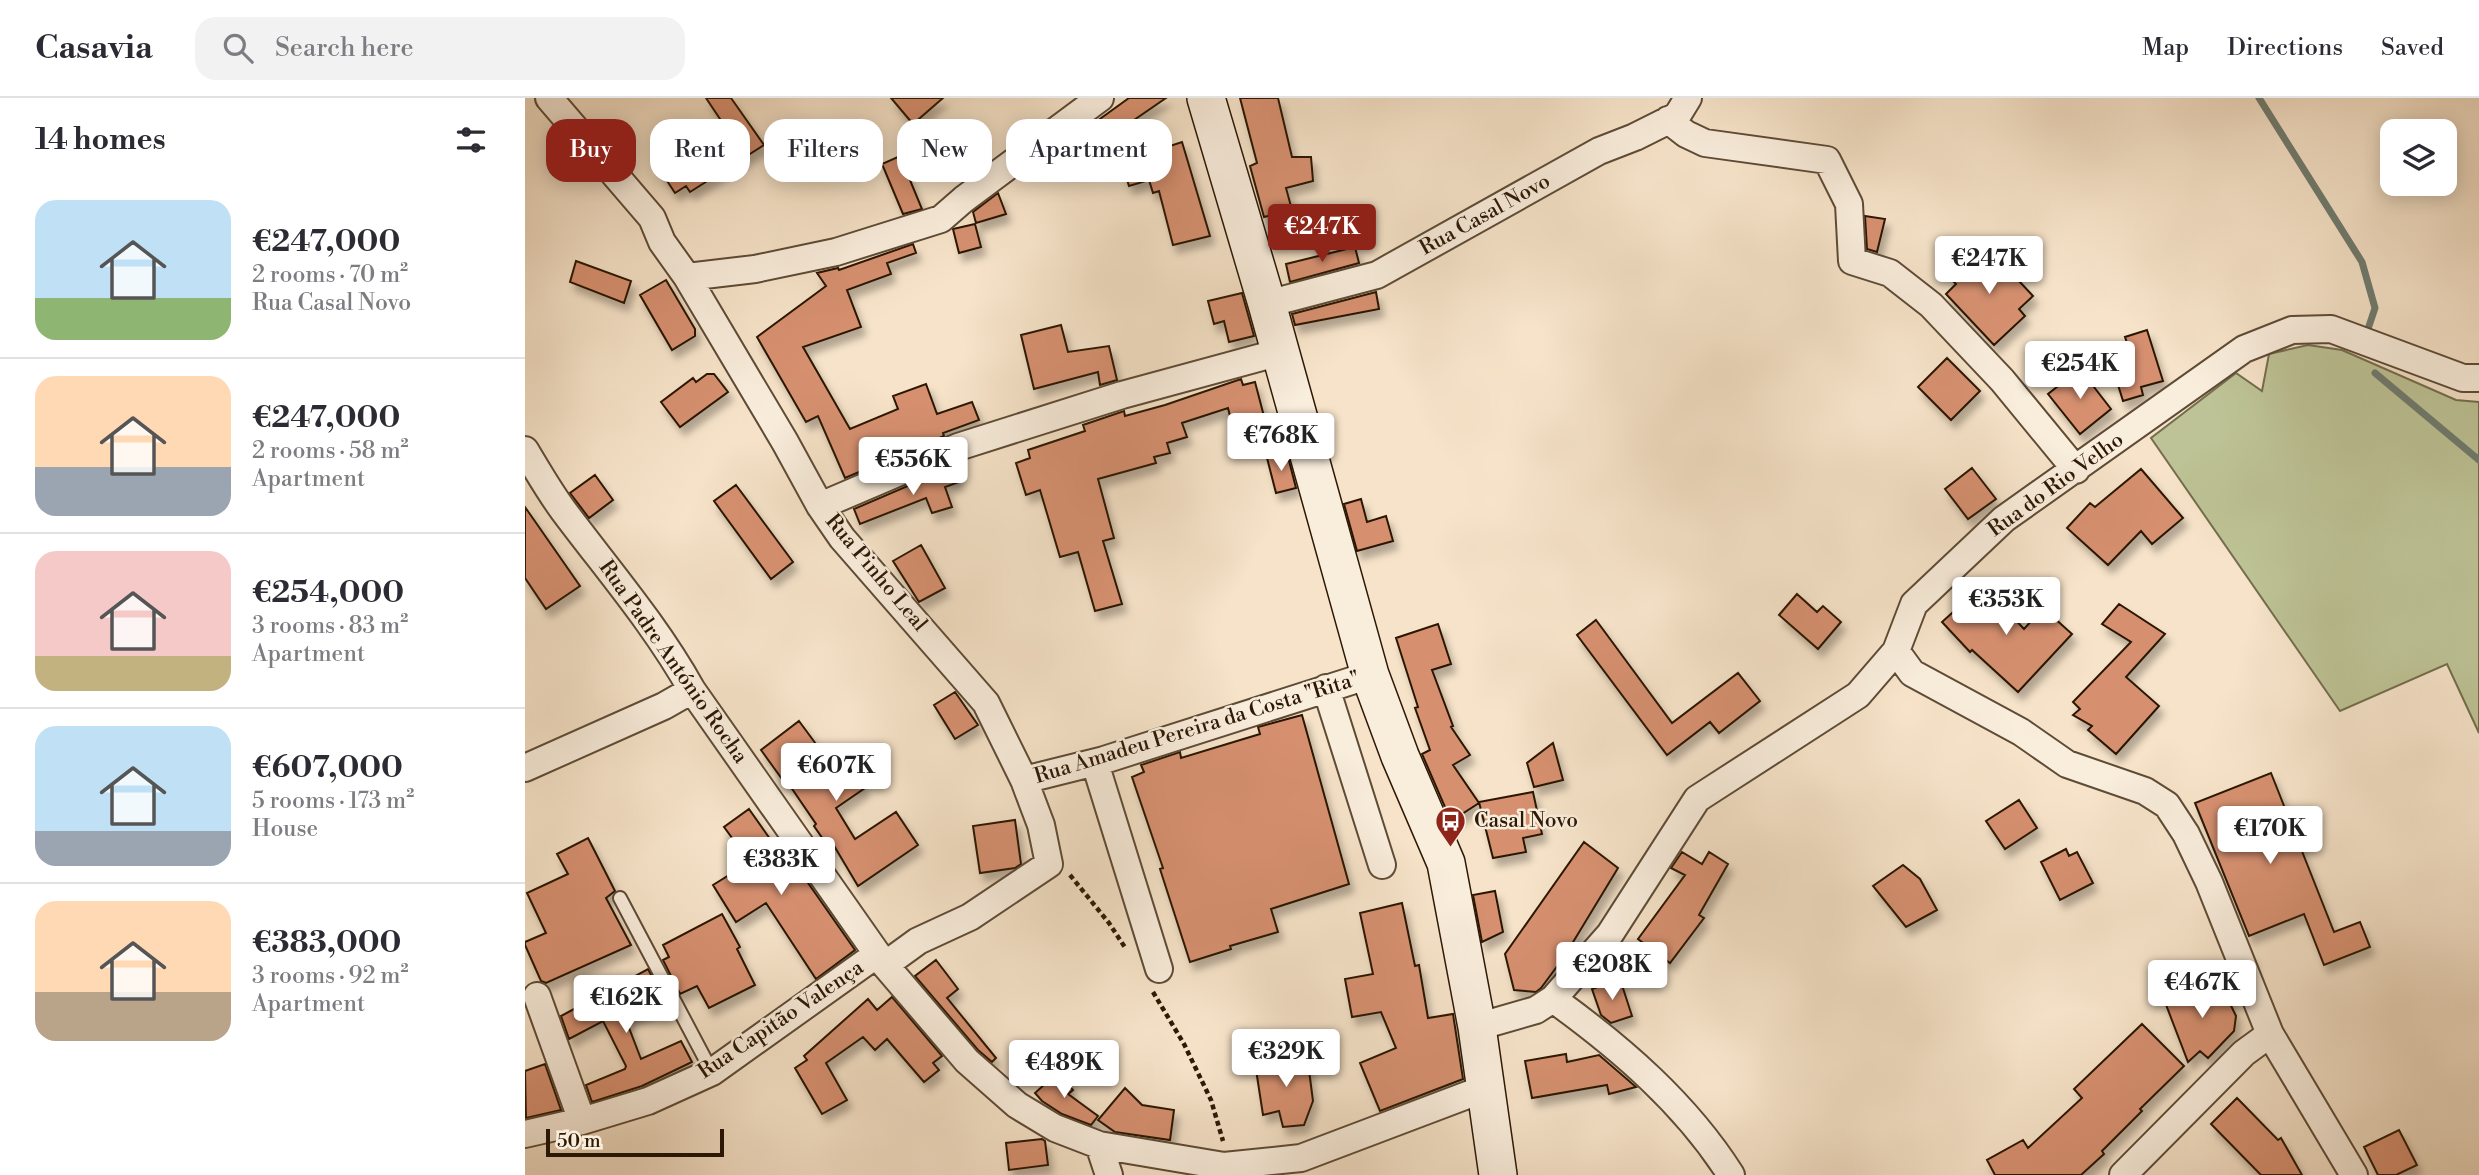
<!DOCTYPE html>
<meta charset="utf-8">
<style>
body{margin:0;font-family:"Libre Bodoni",serif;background:#f2f2f3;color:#2b2b33;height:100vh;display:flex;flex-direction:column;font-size:26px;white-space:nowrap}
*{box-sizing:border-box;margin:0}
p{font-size:23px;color:#7c7c81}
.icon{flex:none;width:38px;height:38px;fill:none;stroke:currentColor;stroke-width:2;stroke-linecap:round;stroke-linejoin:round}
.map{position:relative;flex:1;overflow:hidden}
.side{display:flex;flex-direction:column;background:#fff;width:525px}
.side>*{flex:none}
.guide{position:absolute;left:21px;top:21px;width:665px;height:63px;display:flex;gap:14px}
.fabs{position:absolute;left:1855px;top:21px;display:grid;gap:14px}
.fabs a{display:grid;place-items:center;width:77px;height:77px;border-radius:14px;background:#fff;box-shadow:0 4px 18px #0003;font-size:35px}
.scale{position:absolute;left:21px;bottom:18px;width:178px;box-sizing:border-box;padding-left:7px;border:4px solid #2c1805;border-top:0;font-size:19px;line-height:24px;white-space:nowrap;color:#2c1805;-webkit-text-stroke:5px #f9eddc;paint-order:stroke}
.price{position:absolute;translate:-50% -60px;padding:0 16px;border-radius:7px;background:#fff;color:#222;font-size:23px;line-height:46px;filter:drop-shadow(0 2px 4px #0008)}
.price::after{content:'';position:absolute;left:50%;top:42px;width:21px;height:16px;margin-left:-10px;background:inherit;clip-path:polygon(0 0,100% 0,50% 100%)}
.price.selected{background:#8f2418;color:#fff}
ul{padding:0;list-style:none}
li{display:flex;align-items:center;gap:21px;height:175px;padding:0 35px}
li+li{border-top:2px solid #e1e1e2}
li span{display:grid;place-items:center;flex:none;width:196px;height:140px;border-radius:21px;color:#555}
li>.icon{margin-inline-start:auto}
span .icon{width:84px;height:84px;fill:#fffc;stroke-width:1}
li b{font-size:30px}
h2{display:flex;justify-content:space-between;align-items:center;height:84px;padding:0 35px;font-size:30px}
.chip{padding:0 24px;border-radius:21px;background:#fff;box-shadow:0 4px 18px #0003;font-size:24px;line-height:63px}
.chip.selected{background:#8f2418;color:#fff}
header{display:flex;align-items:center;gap:42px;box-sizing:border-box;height:98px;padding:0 35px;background:#fff;border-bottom:2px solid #e1e1e2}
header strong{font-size:33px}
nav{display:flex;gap:38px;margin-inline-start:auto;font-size:24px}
.search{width:490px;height:63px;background:#f2f2f3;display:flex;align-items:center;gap:18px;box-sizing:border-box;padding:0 24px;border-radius:21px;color:#7c7c81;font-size:26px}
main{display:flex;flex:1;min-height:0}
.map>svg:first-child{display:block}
</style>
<header>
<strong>Casavia</strong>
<div class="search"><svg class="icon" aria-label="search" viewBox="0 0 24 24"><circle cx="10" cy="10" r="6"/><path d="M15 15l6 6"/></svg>Search here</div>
<nav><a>Map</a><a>Directions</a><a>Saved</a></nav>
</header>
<main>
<section class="side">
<h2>14 homes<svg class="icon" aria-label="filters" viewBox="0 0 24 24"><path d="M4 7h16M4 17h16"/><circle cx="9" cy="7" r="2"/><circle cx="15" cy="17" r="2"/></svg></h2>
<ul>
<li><span style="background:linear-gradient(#bfe0f5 70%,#8fb573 0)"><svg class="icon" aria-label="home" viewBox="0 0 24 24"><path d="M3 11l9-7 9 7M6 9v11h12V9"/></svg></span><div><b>€247,000</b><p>2 rooms · 70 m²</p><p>Rua Casal Novo</p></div></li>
<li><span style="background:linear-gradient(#ffd9b3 65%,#9aa5b1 0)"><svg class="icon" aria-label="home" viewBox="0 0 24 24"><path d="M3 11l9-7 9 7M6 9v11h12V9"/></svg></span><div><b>€247,000</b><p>2 rooms · 58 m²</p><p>Apartment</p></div></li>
<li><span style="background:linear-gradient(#f6c9c9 75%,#c2b280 0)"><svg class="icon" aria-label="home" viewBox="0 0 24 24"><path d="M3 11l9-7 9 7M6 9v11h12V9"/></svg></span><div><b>€254,000</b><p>3 rooms · 83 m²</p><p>Apartment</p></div></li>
<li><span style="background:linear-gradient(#bfe0f5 75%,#9aa5b1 0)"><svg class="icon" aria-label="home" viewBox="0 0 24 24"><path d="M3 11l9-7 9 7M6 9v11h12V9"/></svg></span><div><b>€607,000</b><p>5 rooms · 173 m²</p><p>House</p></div></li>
<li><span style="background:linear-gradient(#ffd9b3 65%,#b9a48a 0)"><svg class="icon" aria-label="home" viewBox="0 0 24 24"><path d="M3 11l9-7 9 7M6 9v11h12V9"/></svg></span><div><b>€383,000</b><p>3 rooms · 92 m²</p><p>Apartment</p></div></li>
</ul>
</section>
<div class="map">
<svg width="1954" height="1077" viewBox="0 0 1954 1077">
<defs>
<filter id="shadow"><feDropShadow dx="4.5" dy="8" stdDeviation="3.5" flood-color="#0004"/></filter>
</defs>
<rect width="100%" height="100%" fill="#f6e3c9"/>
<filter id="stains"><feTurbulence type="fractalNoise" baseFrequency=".00286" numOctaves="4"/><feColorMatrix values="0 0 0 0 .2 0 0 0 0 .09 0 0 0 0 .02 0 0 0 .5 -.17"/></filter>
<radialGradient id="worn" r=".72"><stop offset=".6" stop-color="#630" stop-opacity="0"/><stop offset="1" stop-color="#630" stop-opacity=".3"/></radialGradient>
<path fill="#bdc396" stroke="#746e4e" stroke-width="2" d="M 1783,247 L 1817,252 L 1931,302 L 1954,304 L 1954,635 L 1922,566 L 1815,613 L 1626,340 L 1711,275 L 1737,293 L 1744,256 Z"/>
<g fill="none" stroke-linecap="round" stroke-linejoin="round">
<path stroke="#707c70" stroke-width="7" d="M 1734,0 L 1837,164 L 1850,210 L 1843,231
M 1850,275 L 1954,362"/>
</g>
<path fill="#d69070" stroke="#2c1805" stroke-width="2" filter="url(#shadow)" d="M 181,0 L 206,0 L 239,47 L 165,94 L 161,88 L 150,95 L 133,69 L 199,27 Z
M 366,0 L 418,0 L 388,26 Z
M 604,0 L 641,0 L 596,31 L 615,58 L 657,44 L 685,138 L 648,147 L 634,93 L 628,95 L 624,82 L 604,88 L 593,53 L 582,61 L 561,31 Z
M 715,0 L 753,0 L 767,59 L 786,59 L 788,83 L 761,90 L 767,112 L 739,119 L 725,68 L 732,65 Z
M 375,58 L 397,111 L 378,116 L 357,66 Z
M 473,95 L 481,116 L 451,125 L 448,114 Z
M 1340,118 L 1360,121 L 1352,154 L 1342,151 Z
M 450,126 L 456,149 L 434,155 L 428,131 Z
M 388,146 L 391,155 L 362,165 L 366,176 L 322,192 L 336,229 L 278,249 L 325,331 L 373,311 L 368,298 L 401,286 L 412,316 L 447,304 L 454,322 L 418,335 L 419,338 L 320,380 L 293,318 L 281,324 L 232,239 L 301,188 L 292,175 L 313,170 L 314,172 Z
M 830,149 L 834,165 L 765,184 L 761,166 Z
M 1466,153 L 1508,198 L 1494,211 L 1500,218 L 1469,247 L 1421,196 L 1431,186 L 1424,179 L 1443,161 L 1450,168 Z
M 51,163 L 106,183 L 99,205 L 45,184 Z
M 141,182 L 170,231 L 170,238 L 147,252 L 115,197 Z
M 851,194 L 854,211 L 770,227 L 767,216 Z
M 717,195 L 729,238 L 704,244 L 699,223 L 689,226 L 683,203 Z
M 536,227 L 543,254 L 584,248 L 592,282 L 575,287 L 573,274 L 509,291 L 496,237 Z
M 1622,232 L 1638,283 L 1616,289 L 1618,297 L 1598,303 L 1582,251 L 1602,245 L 1600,239 Z
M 1422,260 L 1455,293 L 1426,322 L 1393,289 Z
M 1555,271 L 1586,311 L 1555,336 L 1523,296 Z
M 182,276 L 189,276 L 203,294 L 155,329 L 136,304 L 168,280 L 171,284 Z
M 716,281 L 718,287 L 730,284 L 741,326 L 709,334 L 703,310 L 657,325 L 662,339 L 642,345 L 645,355 L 629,359 L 631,365 L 573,381 L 589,440 L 578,443 L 597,506 L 570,513 L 553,454 L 535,459 L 515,392 L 501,397 L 491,365 L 505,360 L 503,352 L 560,333 L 558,327 L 599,313 L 600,318 L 640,307 Z
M 762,355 L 771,390 L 751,395 L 742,360 Z
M 429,368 L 434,384 L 420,389 L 427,409 L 407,415 L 401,400 L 335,426 L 329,411 Z
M 1447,370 L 1471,401 L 1443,421 L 1420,391 Z
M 1616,371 L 1658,420 L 1627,446 L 1616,433 L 1583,467 L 1542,430 L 1565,405 L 1570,409 Z
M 70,377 L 88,402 L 64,420 L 45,395 Z
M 211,387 L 268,464 L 246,481 L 189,403 Z
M 836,401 L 842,424 L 861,418 L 868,443 L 832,453 L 819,406 Z
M 0,409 L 55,488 L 21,511 L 0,480 Z
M 396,447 L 420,490 L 394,504 L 368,463 Z
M 1458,487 L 1499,531 L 1518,510 L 1547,536 L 1493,594 L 1447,552 L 1445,554 L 1417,524 Z
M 1272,496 L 1292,514 L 1298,508 L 1316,524 L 1293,551 L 1254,517 Z
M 1594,506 L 1640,536 L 1601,579 L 1634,608 L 1591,656 L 1563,632 L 1567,628 L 1548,617 L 1555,611 L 1548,604 L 1606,544 L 1577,526 Z
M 1071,522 L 1147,625 L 1213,575 L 1235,603 L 1194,635 L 1185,624 L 1142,657 L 1052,537 Z
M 913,526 L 926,566 L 907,572 L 928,628 L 926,629 L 945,657 L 928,667 L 954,705 L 926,723 L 897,656 L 905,652 L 890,610 L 893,609 L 871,540 Z
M 430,594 L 453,627 L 430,641 L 409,607 Z
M 777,617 L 824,786 L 746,811 L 753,834 L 705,848 L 706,851 L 665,864 L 635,771 L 638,770 L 607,679 L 619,674 L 616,667 L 655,654 L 656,660 L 735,636 L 733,629 Z
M 274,623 L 302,661 L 317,651 L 330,670 L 326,672 L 340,690 L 311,710 L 330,741 L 371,714 L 393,747 L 333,788 L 305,741 L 300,744 L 289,728 L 291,726 L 259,679 L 257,681 L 236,652 Z
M 1028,645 L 1038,682 L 1009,689 L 1002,665 Z
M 1746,675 L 1809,834 L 1835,824 L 1845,849 L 1799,867 L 1779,816 L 1724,838 L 1670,705 Z
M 1008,694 L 1017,736 L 998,740 L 1001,754 L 968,760 L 954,704 Z
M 1494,702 L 1512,730 L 1480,751 L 1461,723 Z
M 224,711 L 250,748 L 255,745 L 330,852 L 291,881 L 241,805 L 211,824 L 188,787 L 225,764 L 199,729 Z
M 490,722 L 496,766 L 490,770 L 455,775 L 448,728 Z
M 63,740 L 90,793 L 81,800 L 106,847 L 21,885 L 16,883 L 0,847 L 0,844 L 21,835 L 2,795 L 43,776 L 32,756 Z
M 1059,744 L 1093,770 L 1039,859 L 1016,890 L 1011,894 L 989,892 L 980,856 Z
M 1541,751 L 1544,758 L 1552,754 L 1568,785 L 1535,802 L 1516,764 Z
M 1157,754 L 1177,766 L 1184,754 L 1203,766 L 1174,817 L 1179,820 L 1145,865 L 1113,841 L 1160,777 L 1146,770 Z
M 1378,767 L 1395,781 L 1412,812 L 1381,829 L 1348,788 Z
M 970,793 L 978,834 L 957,844 L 948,797 Z
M 877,805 L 890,868 L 894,867 L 903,920 L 928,916 L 938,981 L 855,1013 L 835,965 L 871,950 L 856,914 L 827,919 L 820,881 L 848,876 L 835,815 Z
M 197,816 L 215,849 L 212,851 L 230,887 L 184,910 L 172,888 L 155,896 L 138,862 L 144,859 L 138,847 Z
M 411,862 L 433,891 L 422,900 L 471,960 L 467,964 L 453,952 L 390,878 Z
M 123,871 L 140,903 L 101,922 L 116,961 L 156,943 L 167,964 L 117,988 L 67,1004 L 61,987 L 100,971 L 101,968 L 78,923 L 44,941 L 36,918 Z
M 1095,881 L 1107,918 L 1086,925 L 1076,917 L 1067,891 Z
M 1694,883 L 1711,918 L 1709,933 L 1683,960 L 1675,953 L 1663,964 L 1640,904 Z
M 367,899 L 417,958 L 408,965 L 414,972 L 399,984 L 362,941 L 350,952 L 338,939 L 301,965 L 322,1002 L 297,1016 L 270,970 L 282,962 L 279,958 L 343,901 L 352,912 Z
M 1617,926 L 1659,968 L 1615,1011 L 1617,1013 L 1577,1053 L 1579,1056 L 1556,1077 L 1470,1077 L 1462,1062 L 1498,1042 L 1503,1050 L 1557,1000 L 1549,991 Z
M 1041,956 L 1042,964 L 1074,957 L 1111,989 L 1084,996 L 1082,987 L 1007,1000 L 1000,963 Z
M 782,957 L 788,1003 L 779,1027 L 758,1029 L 754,1013 L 738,1017 L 730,965 Z
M 20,966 L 36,1012 L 1,1020 L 0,973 Z
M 533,974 L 548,992 L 543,996 L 573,1018 L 566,1027 L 537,1016 L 517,1003 L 510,995 Z
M 600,990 L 617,1007 L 649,1012 L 645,1042 L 590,1034 L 573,1022 Z
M 1712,1000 L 1753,1042 L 1756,1040 L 1777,1077 L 1736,1077 L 1686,1026 Z
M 1874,1032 L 1892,1067 L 1871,1077 L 1853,1077 L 1839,1049 Z
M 517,1041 L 520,1043 L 523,1067 L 484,1072 L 481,1045 Z"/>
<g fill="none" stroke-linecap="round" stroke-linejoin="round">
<defs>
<path id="lane" d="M 95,800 L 187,974"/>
<path id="street" d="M 24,0 L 127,120 L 137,144 L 162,179 L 260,344 L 295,408 L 317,440 L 461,605 L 499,682 L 516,727 L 524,766 L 445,819 L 393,843 L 360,867
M 1143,22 L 1161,36 L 1180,45 L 1302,62 L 1324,106 L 1327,163 L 1365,175 L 1406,207 L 1477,282 L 1551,372
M 162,179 L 230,171 L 311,154 L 416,121 L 439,101 L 575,0
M 742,206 L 852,177 L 1074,53 L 1110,39 L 1152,18 L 1163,0
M 0,352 C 12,372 24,393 38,412 C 82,471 130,526 167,592 L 360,867 L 442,963 L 492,1007 L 530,1030 L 574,1047 L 699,1068 L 776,1060 L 961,990
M 295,408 L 433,349 L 597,297 L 755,254
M 1371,553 L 1387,575 L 1496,634 L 1542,666 L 1620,693 L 1642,707 L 1661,736 L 1684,784 L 1745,936 L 1829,1077
M 801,590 L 857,767
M 570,665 L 634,871
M 0,670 L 139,608 L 167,592
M 499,682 L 579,662 L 845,577
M 12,898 L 57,1023
M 1028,901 C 1096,950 1161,1006 1206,1077
M 952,929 L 1011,912 L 1028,901 L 1085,836 L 1172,701 L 1333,597 L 1371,553 L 1389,506 L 1479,421 L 1719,251 L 1767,232 L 1806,231 L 1938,280 L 1954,280
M 0,1036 L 57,1023 L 123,1003 L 187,974 L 351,857
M 574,1047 L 584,1077
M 1598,1077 L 1719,955 L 1745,936"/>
<path id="secondary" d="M 681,0 L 742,206 L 845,577 L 875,658 L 921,765 L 952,929 L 973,1077"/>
</defs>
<use href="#lane" stroke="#5e4b36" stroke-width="16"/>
<use href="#street" stroke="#5e4b36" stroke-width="30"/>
<use href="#secondary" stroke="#2c1805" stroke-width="40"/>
<path stroke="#2c1805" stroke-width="4.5" stroke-dasharray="5 3.5" stroke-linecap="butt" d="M 545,777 L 584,825 L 601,851
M 628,894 L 659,946 L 686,1002 L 698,1043"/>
<use href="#lane" stroke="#f9eddc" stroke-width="12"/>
<use href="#street" stroke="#f9eddc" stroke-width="26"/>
<use href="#secondary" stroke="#f9eddc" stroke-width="37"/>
</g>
<defs>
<symbol id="bus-pin" viewBox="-11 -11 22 30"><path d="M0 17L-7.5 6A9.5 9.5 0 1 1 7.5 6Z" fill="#8f2418" stroke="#f9eddc"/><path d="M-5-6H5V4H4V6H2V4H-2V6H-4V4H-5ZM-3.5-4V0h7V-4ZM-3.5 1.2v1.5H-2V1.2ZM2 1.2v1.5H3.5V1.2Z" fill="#fff"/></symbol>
</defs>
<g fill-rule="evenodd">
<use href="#bus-pin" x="908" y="706" width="35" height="47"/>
</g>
<g text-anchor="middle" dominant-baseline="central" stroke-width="5" stroke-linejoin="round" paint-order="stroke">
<g font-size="21" fill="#2c1805" stroke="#f9eddc">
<text transform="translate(960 117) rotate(-29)">Rua Casal Novo</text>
<text transform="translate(1531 387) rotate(-36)">Rua do Rio Velho</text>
<text transform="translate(351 475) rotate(50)">Rua Pinho Leal</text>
<text transform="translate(148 564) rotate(55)">Rua Padre António Rocha</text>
<text transform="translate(672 630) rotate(-17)">Rua Amadeu Pereira da Costa "Rita"</text>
<text transform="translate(256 922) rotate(-34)">Rua Capitão Valença</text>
</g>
<g font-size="21" fill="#2c1805" stroke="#f9eddc" text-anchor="start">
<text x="949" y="723">Casal Novo</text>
</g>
</g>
<rect width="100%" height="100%" filter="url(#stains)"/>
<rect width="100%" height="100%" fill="url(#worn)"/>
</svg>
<div class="fabs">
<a><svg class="icon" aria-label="layers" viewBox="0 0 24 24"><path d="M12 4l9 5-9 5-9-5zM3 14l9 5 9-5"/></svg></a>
</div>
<div class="scale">50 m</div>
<b class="price selected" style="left:797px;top:166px">€247K</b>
<b class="price" style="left:1464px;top:198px">€247K</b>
<b class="price" style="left:1555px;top:303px">€254K</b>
<b class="price" style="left:756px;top:375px">€768K</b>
<b class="price" style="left:388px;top:399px">€556K</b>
<b class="price" style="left:1481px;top:539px">€353K</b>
<b class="price" style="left:311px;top:705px">€607K</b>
<b class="price" style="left:1745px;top:768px">€170K</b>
<b class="price" style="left:256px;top:799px">€383K</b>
<b class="price" style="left:1087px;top:904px">€208K</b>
<b class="price" style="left:1677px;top:922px">€467K</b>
<b class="price" style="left:101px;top:937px">€162K</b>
<b class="price" style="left:761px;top:991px">€329K</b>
<b class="price" style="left:539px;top:1002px">€489K</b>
<div class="guide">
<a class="chip selected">Buy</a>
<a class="chip">Rent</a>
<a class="chip">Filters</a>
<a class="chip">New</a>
<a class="chip">Apartment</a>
</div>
</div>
</main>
